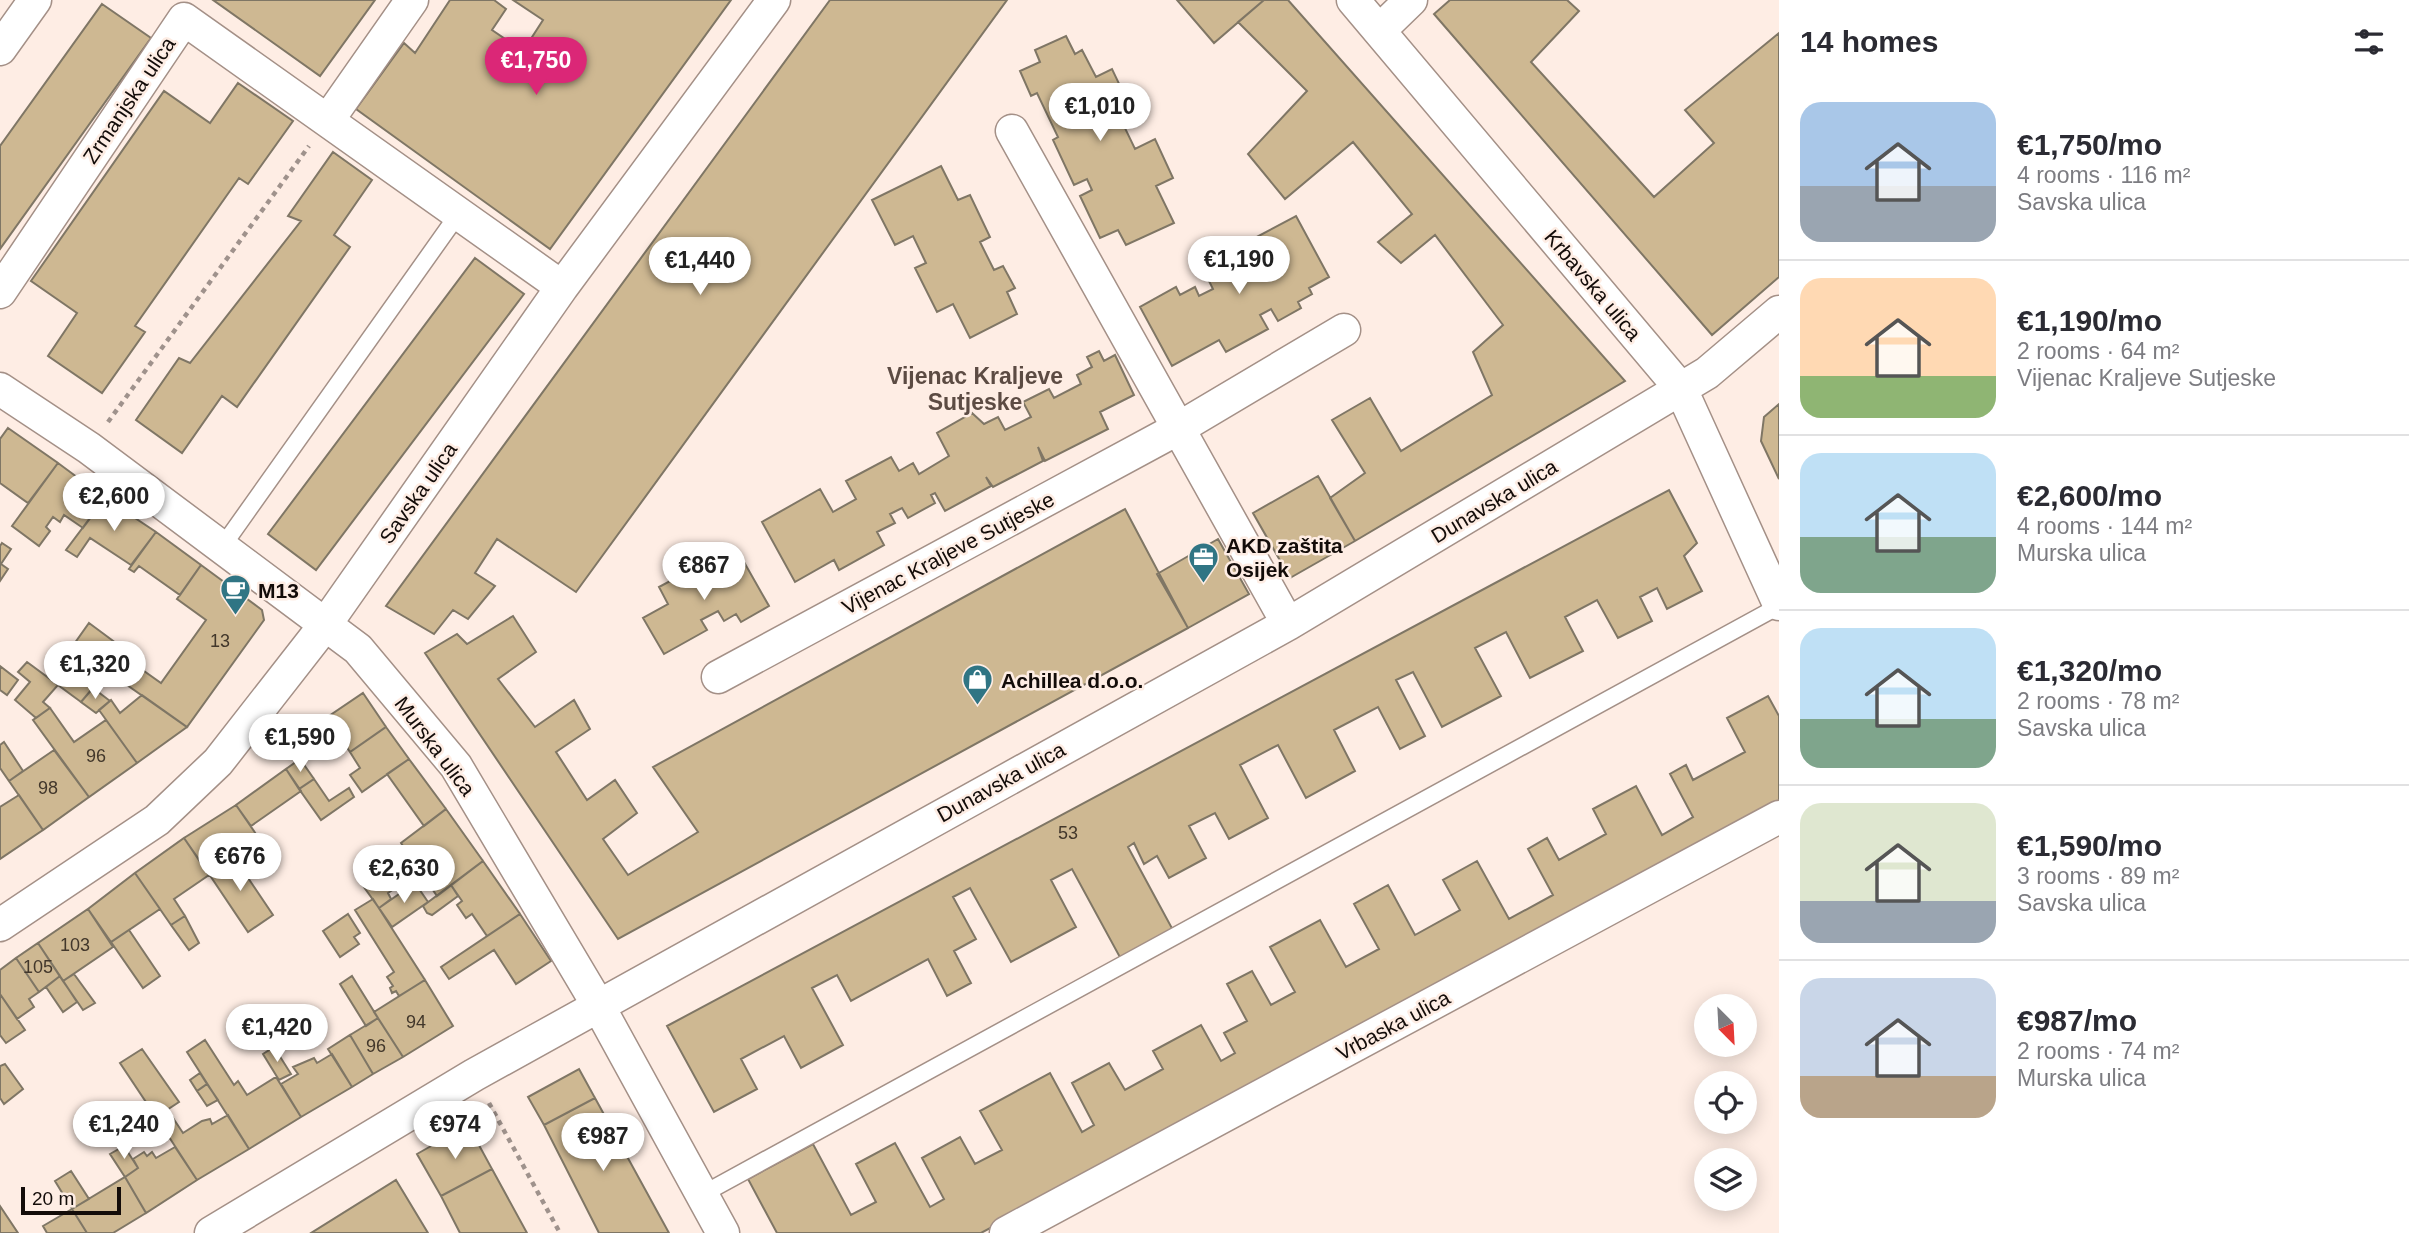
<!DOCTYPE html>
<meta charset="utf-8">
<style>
body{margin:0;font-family:Arial,sans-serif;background:#f2f2f3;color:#2b2b33;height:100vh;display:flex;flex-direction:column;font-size:26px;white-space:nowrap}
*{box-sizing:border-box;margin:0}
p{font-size:23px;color:#7c7c81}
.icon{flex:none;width:38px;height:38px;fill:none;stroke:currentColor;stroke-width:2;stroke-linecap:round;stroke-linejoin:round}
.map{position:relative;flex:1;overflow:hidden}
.details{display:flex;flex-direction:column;background:#fff;width:630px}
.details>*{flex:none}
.needle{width:46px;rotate:156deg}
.controls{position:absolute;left:1694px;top:994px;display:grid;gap:14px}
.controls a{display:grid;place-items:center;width:63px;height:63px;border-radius:50%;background:#fff;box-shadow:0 4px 18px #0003;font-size:35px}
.scale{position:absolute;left:21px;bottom:18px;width:100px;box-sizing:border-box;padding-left:7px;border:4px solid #130c09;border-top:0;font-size:19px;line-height:24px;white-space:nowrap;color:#130c09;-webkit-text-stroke:5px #feede4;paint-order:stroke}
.price{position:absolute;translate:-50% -60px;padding:0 16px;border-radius:24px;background:#fff;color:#222;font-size:23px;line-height:46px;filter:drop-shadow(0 2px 4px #0008)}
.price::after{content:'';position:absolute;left:50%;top:42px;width:21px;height:16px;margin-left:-10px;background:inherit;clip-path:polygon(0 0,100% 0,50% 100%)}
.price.selected{background:#db2777;color:#fff}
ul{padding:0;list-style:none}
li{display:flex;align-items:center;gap:21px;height:175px;padding:0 21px}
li+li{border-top:2px solid #e1e1e2}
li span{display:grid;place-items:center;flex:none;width:196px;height:140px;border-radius:21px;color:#555}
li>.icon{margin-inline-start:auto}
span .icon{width:84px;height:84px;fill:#fffc;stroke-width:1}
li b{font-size:30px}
h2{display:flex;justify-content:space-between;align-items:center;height:84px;padding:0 21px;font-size:30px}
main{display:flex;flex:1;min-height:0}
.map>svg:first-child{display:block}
</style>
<main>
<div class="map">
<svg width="1779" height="1233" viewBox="0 0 1779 1233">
<rect width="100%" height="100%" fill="#feede4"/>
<path fill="#ceb892" stroke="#7f7665" stroke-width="2" d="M 213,0 L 375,0 L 320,76 Z
M 450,0 L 494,0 L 506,9 L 492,30 L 523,51 L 543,20 L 513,0 L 731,0 L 550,249 L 356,109 L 404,43 L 415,53 Z
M 830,0 L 1007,0 L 576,592 L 497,539 L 475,573 L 495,586 L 468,619 L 453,610 L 434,634 L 386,606 Z
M 1177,0 L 1264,0 L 1214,43 Z
M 1264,0 L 1288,0 L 1625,381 L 1355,541 L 1330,498 L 1365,473 L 1332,420 L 1370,398 L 1401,451 L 1492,395 L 1473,352 L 1503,325 L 1435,235 L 1401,263 L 1378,242 L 1412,214 L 1353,142 L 1285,199 L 1248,154 L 1307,91 L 1238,22 Z
M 1450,0 L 1567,0 L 1579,11 L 1531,62 L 1654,197 L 1714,143 L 1685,110 L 1779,33 L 1779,277 L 1712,335 L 1434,14 Z
M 102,4 L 151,38 L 0,249 L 0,146 Z
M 1066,36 L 1075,54 L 1082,50 L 1096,77 L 1112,69 L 1134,115 L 1122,122 L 1135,149 L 1155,139 L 1173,178 L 1156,186 L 1174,223 L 1126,245 L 1118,230 L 1100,238 L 1080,196 L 1092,190 L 1087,179 L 1074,185 L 1053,140 L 1058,137 L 1037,93 L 1031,96 L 1020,71 L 1040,62 L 1035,50 Z
M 238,83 L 293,121 L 248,184 L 239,178 L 135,326 L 145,332 L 102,393 L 48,356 L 77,313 L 31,281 L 164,91 L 210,123 Z
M 333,152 L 372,180 L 334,235 L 350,247 L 237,407 L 222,396 L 182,453 L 136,420 L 179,358 L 190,363 L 301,221 L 288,216 Z
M 941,166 L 958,200 L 970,195 L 990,237 L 980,242 L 994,270 L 1003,266 L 1015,288 L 1007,292 L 1017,314 L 970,338 L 953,304 L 937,312 L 915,268 L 926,263 L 913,236 L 895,245 L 872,200 Z
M 1296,216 L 1329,277 L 1309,288 L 1312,294 L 1298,302 L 1301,308 L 1278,321 L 1271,309 L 1260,315 L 1268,329 L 1226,352 L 1219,340 L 1172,366 L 1140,307 L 1176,287 L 1180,295 L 1195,287 L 1199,296 L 1213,289 L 1208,279 L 1223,271 L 1218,264 L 1240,252 L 1247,265 L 1260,258 L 1251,240 Z
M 475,258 L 524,294 L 316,570 L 268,534 Z
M 1099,351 L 1104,361 L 1115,355 L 1134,395 L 1100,412 L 1108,429 L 1045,461 L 1038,447 L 1043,461 L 993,487 L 986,477 L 991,486 L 945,511 L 935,493 L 931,495 L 935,503 L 908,518 L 902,508 L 890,514 L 895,523 L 877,532 L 884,545 L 839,570 L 834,560 L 795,582 L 762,522 L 820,489 L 833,512 L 856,499 L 846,481 L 891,457 L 899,471 L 913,463 L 919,474 L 949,456 L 937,433 L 972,413 L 984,424 L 998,417 L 1005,430 L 1031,417 L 1023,402 L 1049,389 L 1054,398 L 1081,384 L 1077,375 L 1092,367 L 1087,357 Z
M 1779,404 L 1779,479 L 1761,441 L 1764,417 Z
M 8,428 L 58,463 L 28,503 L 0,483 L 0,439 Z
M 58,463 L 105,498 L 83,528 L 64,515 L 60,522 L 53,517 L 46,527 L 50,531 L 39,546 L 12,526 Z
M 1318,476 L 1355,541 L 1290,578 L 1253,513 Z
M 1669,490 L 1697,543 L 1684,556 L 1702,591 L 1667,609 L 1657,588 L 1640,597 L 1652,621 L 1618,638 L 1597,600 L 1565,617 L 1583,651 L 1530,678 L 1506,632 L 1475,648 L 1501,696 L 1442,727 L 1413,672 L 1396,680 L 1425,736 L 1400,749 L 1378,707 L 1334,730 L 1355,771 L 1306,798 L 1278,745 L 1240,765 L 1268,818 L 1229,839 L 1215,813 L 1189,826 L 1206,858 L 1169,878 L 1157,856 L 1144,864 L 1134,843 L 1128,847 L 1174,932 L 1122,961 L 1072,869 L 1051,880 L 1076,927 L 1011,962 L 970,888 L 953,897 L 976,939 L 954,951 L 971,983 L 947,996 L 928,959 L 851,1001 L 837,975 L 812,988 L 843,1045 L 801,1068 L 784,1036 L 741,1059 L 757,1089 L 714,1112 L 667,1026 Z
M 105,498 L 156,532 L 131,565 L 90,538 L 77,557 L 66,550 Z
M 1125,509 L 1188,628 L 618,939 L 425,653 L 457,634 L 467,644 L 513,616 L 536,652 L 498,679 L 535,727 L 574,700 L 590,729 L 556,752 L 587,800 L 615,780 L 637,813 L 603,839 L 628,875 L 698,832 L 653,767 Z
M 156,532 L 201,565 L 180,595 L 139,566 L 134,572 L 129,569 Z
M 1218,539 L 1249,594 L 1188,628 L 1157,574 Z
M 2,543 L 11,549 L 1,564 L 8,569 L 0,581 L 0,546 Z
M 740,555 L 769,606 L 741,622 L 736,614 L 724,621 L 718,611 L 701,620 L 707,630 L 664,654 L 643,618 L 668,604 L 659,587 L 698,566 L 703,576 Z
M 201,565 L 262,610 L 264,620 L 187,727 L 117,678 L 130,661 L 161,683 L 206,620 L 177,599 Z
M 89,623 L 124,649 L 122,653 L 131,659 L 117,678 L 72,647 Z
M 27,662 L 58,685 L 43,702 L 50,708 L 36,718 L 15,700 L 30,682 L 18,672 Z
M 0,666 L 18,680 L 7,695 L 0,690 Z
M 68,672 L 92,689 L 81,702 L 58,685 Z
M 93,688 L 110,701 L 96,713 L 81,702 Z
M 363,693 L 386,727 L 350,752 L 340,737 L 329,744 L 316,730 L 326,718 Z
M 142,695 L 187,727 L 137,763 L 99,710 L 111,700 L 120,713 Z
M 1768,696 L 1779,716 L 1779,806 L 981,1233 L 777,1233 L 748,1179 L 813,1144 L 851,1215 L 876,1202 L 856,1164 L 895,1143 L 930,1207 L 944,1199 L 922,1158 L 960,1137 L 975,1164 L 1002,1150 L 980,1111 L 1050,1073 L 1082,1132 L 1094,1125 L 1072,1083 L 1109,1063 L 1125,1090 L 1163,1069 L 1153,1051 L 1201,1025 L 1221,1061 L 1235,1053 L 1224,1033 L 1247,1021 L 1227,984 L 1252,971 L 1271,1005 L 1295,992 L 1270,947 L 1320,920 L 1346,967 L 1379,949 L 1354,904 L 1388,885 L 1415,935 L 1460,910 L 1443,880 L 1477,861 L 1509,919 L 1553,895 L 1528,849 L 1547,838 L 1559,860 L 1606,834 L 1593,809 L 1636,786 L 1662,835 L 1693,817 L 1670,774 L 1686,765 L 1693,780 L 1745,752 L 1727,718 Z
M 50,708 L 74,742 L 106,720 L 137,763 L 89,797 L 33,720 Z
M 386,727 L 409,759 L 362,792 L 350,775 L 360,768 L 350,752 Z
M 4,742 L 23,771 L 9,781 L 0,768 L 0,745 Z
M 54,750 L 89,797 L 43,830 L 9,781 Z
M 300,759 L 314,779 L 299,789 L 286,769 Z
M 409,759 L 446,809 L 424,826 L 387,774 Z
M 286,769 L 301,791 L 251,826 L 236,805 Z
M 314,779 L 329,801 L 349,788 L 354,797 L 321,820 L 299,789 Z
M 19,795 L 43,830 L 0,859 L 0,807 Z
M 236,805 L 258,837 L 207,871 L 184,838 Z
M 446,809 L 483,861 L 437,896 L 401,843 Z
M 184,838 L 209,875 L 174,899 L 185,916 L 171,925 L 135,873 Z
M 390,852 L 409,879 L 388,893 L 391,899 L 379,908 L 356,876 Z
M 232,854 L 273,915 L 248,932 L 207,871 Z
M 483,861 L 520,914 L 487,936 L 472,914 L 466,918 L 457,905 L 462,901 L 451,885 Z
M 135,873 L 160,909 L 111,942 L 88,909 Z
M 415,883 L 428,902 L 392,927 L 379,908 Z
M 451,885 L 458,896 L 432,915 L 427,913 L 423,906 Z
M 373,899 L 425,980 L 399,996 L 396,991 L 392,993 L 390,988 L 393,986 L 387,977 L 394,972 L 355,910 Z
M 88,909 L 113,947 L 63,981 L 38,943 Z
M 348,914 L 360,933 L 354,937 L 359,944 L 340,957 L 323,931 Z
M 520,914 L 551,961 L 516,984 L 494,950 L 449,979 L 441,967 Z
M 185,916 L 199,943 L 189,950 L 171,925 Z
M 129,930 L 160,976 L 143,988 L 111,942 Z
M 38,943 L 60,976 L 39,992 L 16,958 Z
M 16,958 L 39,992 L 29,999 L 34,1007 L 17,1019 L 0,994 L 0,970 Z
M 74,974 L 95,1003 L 83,1010 L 63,981 Z
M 60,976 L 77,1002 L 63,1012 L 46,987 Z
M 352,976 L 378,1018 L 366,1026 L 340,984 Z
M 425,980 L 453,1026 L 403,1057 L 374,1012 Z
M 0,994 L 25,1030 L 6,1043 L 0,1035 Z
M 378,1018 L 403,1057 L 373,1074 L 350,1035 Z
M 350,1035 L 373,1074 L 352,1087 L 328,1049 Z
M 205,1040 L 234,1085 L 238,1081 L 247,1095 L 276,1077 L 301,1117 L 249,1149 L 187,1052 Z
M 274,1047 L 291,1074 L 279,1080 L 263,1054 Z
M 142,1049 L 179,1102 L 156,1117 L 120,1063 Z
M 332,1054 L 352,1087 L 301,1117 L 281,1084 L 298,1074 L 293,1067 L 314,1058 L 317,1063 Z
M 5,1064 L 23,1089 L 4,1104 L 0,1098 L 0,1066 Z
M 579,1069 L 595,1098 L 544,1125 L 528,1097 Z
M 200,1073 L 207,1084 L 197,1091 L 190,1080 Z
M 207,1084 L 218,1100 L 207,1106 L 197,1091 Z
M 595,1098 L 669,1233 L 599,1233 L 544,1125 Z
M 167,1109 L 183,1133 L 202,1121 L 210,1119 L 212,1124 L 228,1115 L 249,1149 L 197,1180 L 156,1117 Z
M 468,1125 L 492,1169 L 441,1196 L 417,1154 Z
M 124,1146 L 138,1168 L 125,1177 L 110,1154 Z
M 175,1147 L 197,1180 L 146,1213 L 125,1177 L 138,1168 L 133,1159 L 144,1152 L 147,1156 L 152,1152 L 156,1158 Z
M 492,1169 L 527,1233 L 460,1233 L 441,1196 Z
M 71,1171 L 89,1199 L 72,1209 L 55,1181 Z
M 125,1177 L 146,1213 L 113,1233 L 87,1233 L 72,1209 Z
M 396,1180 L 428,1233 L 311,1233 Z
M 0,1206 L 18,1233 L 0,1233 Z
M 72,1209 L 87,1233 L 47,1233 L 43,1226 Z"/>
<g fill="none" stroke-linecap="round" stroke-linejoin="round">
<defs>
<path id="service" d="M 222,547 L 459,213
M 703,1194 L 1779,606"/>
<path id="minor" d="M 1353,0 L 1681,389 L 1779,604
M 1380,30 L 1411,0
M 0,49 L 35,0
M 328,120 L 412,0
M 1012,131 L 1288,624
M 0,292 L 184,19 L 562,287
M 0,389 L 89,448 L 358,649 L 456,766 L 598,1005 L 723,1233
M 718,677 L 1179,428 L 1344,330
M 0,925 L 157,820 L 218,762 L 325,625 L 562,287 L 774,0
M 211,1233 L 474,1075 L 1288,624 L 1707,373 L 1779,312
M 1006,1233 L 1779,817"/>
</defs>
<use href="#service" stroke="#a49087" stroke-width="19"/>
<use href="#minor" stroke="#a49087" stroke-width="35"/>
<path stroke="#9f928c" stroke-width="4.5" stroke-dasharray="5 5" stroke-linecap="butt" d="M 108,422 L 309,146
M 489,1103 L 560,1233"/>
<use href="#service" stroke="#fff" stroke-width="16"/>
<use href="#minor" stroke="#fff" stroke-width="32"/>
</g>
<defs>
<symbol id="office-pin" viewBox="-11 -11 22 30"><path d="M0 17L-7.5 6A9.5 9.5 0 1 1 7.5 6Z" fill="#307584" stroke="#feede4"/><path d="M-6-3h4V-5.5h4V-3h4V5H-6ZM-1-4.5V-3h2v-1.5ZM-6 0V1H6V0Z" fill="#fff"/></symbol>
<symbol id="cafe-pin" viewBox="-11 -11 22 30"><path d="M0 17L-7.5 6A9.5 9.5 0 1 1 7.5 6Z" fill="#307584" stroke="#feede4"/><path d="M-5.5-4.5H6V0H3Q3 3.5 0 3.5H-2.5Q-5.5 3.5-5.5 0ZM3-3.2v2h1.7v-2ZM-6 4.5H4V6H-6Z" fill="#fff"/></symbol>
<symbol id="shop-pin" viewBox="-11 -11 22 30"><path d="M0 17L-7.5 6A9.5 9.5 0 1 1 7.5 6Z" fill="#307584" stroke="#feede4"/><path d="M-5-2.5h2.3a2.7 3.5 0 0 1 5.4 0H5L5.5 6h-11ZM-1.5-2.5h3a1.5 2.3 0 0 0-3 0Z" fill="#fff"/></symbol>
</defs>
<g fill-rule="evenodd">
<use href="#office-pin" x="1186" y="540" width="35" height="47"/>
<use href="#cafe-pin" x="218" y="572" width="35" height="47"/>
<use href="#shop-pin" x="960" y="662" width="35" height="47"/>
</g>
<g text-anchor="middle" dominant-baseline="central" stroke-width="5" stroke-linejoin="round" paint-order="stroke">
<g font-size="18" fill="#42372b">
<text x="220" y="641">13</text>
<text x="96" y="756">96</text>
<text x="48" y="788">98</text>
<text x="1068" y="833">53</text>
<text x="75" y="945">103</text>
<text x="38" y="967">105</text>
<text x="416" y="1022">94</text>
<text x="376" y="1046">96</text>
</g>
<g font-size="21" fill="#130c09" stroke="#feede4">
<text transform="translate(129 100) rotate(-56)">Zrmanjska ulica</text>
<text transform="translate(1593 285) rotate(50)">Krbavska ulica</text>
<text transform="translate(418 493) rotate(-55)">Savska ulica</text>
<text transform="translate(1494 501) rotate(-31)">Dunavska ulica</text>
<text transform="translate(948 553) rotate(-28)">Vijenac Kraljeve Sutjeske</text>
<text transform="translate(435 746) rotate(53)">Murska ulica</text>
<text transform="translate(1001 782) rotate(-29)">Dunavska ulica</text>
<text transform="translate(1393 1025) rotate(-28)">Vrbaska ulica</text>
</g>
<g font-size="21" font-weight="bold" fill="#130c09" stroke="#feede4" text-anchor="start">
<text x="1226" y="545">AKD zaštita<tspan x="1226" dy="24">Osijek</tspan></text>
<text x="258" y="590">M13</text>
<text x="1001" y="680">Achillea d.o.o.</text>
</g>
<g font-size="23" font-weight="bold" fill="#5c4b43" stroke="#feede4">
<text x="975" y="376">Vijenac Kraljeve<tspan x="975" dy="26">Sutjeske</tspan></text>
</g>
</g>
</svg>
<div class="controls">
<a><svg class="needle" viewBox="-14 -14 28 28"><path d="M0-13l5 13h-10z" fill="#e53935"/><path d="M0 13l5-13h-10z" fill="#7c7c81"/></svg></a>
<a><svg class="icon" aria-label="locate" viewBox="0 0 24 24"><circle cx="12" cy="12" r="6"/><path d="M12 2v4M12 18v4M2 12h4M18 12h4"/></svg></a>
<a><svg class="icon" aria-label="layers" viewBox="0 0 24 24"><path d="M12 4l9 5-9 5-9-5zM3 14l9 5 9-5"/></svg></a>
</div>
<div class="scale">20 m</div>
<b class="price selected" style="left:536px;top:97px">€1,750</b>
<b class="price" style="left:1100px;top:143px">€1,010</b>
<b class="price" style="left:1239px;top:296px">€1,190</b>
<b class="price" style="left:700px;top:297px">€1,440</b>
<b class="price" style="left:114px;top:533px">€2,600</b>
<b class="price" style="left:704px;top:602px">€867</b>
<b class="price" style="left:95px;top:701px">€1,320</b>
<b class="price" style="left:300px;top:774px">€1,590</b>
<b class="price" style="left:240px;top:893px">€676</b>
<b class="price" style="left:404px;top:905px">€2,630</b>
<b class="price" style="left:277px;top:1064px">€1,420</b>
<b class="price" style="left:124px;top:1161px">€1,240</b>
<b class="price" style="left:455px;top:1161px">€974</b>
<b class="price" style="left:603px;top:1173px">€987</b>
</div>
<section class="details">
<h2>14 homes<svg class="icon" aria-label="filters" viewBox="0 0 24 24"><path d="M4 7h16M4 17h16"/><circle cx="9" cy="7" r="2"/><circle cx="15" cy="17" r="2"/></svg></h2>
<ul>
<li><span style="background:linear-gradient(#a9c7e8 60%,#9aa5b1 0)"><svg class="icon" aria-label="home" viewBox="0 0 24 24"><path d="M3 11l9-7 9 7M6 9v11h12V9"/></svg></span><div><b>€1,750/mo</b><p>4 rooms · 116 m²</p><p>Savska ulica</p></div></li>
<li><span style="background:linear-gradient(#ffd9b3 70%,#8fb573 0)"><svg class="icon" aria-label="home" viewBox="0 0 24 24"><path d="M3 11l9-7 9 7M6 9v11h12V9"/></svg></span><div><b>€1,190/mo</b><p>2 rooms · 64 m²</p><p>Vijenac Kraljeve Sutjeske</p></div></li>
<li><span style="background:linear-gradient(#bfe0f5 60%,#7fa58c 0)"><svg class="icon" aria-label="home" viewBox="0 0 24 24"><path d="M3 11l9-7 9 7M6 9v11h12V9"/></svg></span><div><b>€2,600/mo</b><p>4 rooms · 144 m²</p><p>Murska ulica</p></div></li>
<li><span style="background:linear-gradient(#bfe0f5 65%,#7fa58c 0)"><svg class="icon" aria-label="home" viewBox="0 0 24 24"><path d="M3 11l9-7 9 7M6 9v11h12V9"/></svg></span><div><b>€1,320/mo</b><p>2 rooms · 78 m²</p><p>Savska ulica</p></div></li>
<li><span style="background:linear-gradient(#dfe7d0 70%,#9aa5b1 0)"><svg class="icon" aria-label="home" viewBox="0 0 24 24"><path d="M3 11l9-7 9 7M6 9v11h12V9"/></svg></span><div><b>€1,590/mo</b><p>3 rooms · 89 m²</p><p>Savska ulica</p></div></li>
<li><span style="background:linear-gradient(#c9d6e8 70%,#b9a48a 0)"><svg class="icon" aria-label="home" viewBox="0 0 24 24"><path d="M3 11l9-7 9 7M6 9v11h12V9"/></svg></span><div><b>€987/mo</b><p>2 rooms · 74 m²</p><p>Murska ulica</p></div></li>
</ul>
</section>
</main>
